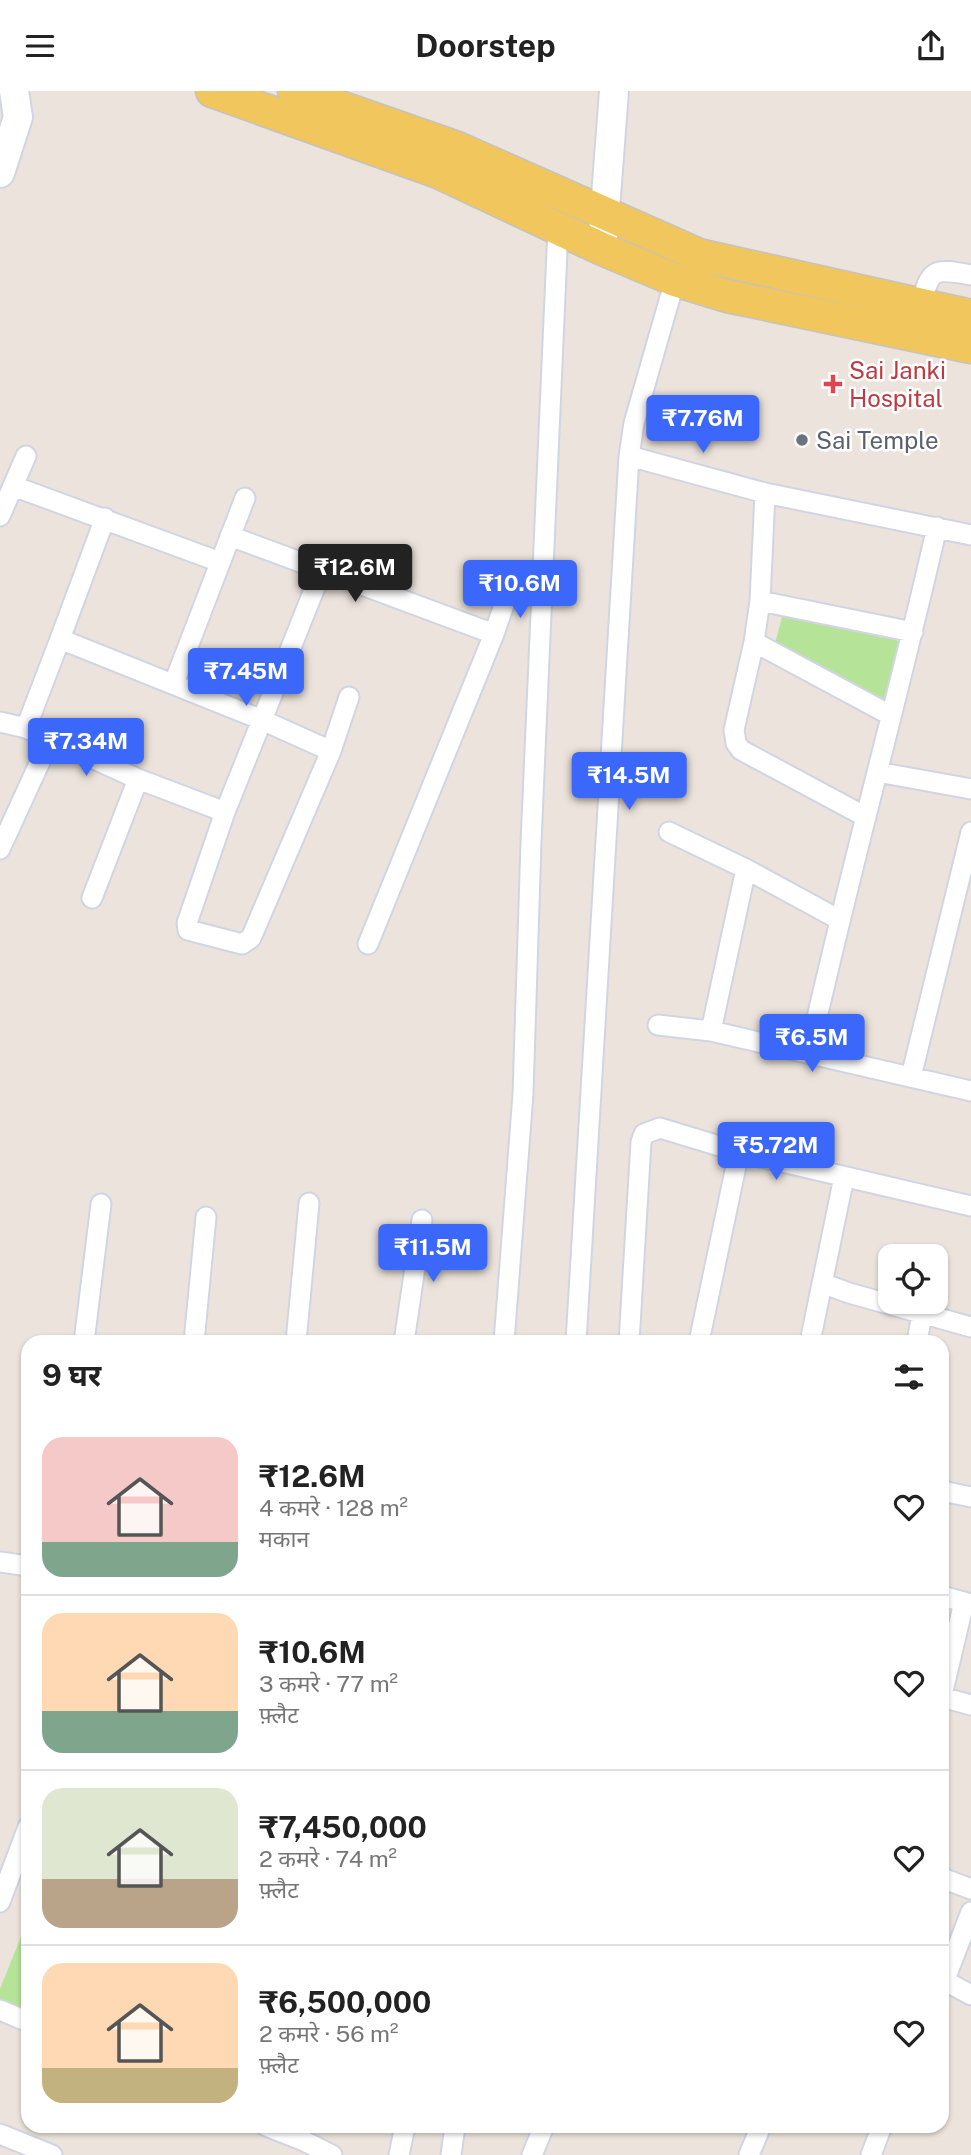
<!DOCTYPE html>
<html lang="hi">
<meta charset="utf-8">
<style>
body{margin:0;font-family:"Public Sans","Noto Sans Devanagari",sans-serif;background:#f2f2f2;color:#222;height:100vh;display:flex;flex-direction:column;font-size:26px;white-space:nowrap}
*{box-sizing:border-box;margin:0}
p{font-size:23px;color:#767676}
.icon{flex:none;width:38px;height:38px;fill:none;stroke:currentColor;stroke-width:2;stroke-linecap:round;stroke-linejoin:round}
.map{position:relative;flex:1;overflow:hidden}
.details{position:absolute;left:21px;top:1244px;width:928px;height:798px;display:flex;flex-direction:column;background:#fff;border-radius:21px;box-shadow:0 2px 5px #0004}
.details>*{flex:none}
.tools{position:absolute;left:878px;top:1153px;display:grid;gap:14px}
.tools a{display:grid;place-items:center;width:70px;height:70px;border-radius:14px;background:#fff;box-shadow:0 2px 5px #0004;font-size:35px}
.price{position:absolute;translate:-50% -60px;padding:0 16px;border-radius:7px;background:#3b68fa;color:#fff;font-size:23px;line-height:46px;filter:drop-shadow(0 2px 4px #0008)}
.price::after{content:'';position:absolute;left:50%;top:42px;width:21px;height:16px;margin-left:-10px;background:inherit;clip-path:polygon(0 0,100% 0,50% 100%)}
.price.selected{background:#222;color:#fff}
ul{padding:0;list-style:none}
li{display:flex;align-items:center;gap:21px;height:175px;padding:0 21px}
li+li{border-top:2px solid #e0e0e0}
li span{display:grid;place-items:center;flex:none;width:196px;height:140px;border-radius:21px;color:#555}
li>.icon{margin-inline-start:auto}
span .icon{width:84px;height:84px;fill:#fffc;stroke-width:1}
li b{font-size:30px}
h2{display:flex;justify-content:space-between;align-items:center;height:84px;padding:0 21px;font-size:30px}
header{display:flex;justify-content:space-between;align-items:center;height:91px;padding:0 21px;background:#fff;font-size:32px;font-weight:700}
.map>svg:first-child{display:block}
</style>
<header><svg class="icon" aria-label="menu" viewBox="0 0 24 24"><path d="M4 6h16M4 12h16M4 18h16"/></svg>Doorstep<svg class="icon" aria-label="share" viewBox="0 0 24 24"><path d="M12 15V3M7 8l5-5 5 5M5 13v7h14v-7"/></svg></header>
<div class="map">
<svg width="971" height="2064" viewBox="0 0 971 2064">
<rect width="100%" height="100%" fill="#ece4dc"/>
<path fill="#b5e398" d="M 783,522 L 907,552 L 887,616 L 774,557 Z
M 28,1828 L 28,1938 L 0,1926 L 0,1898 Z"/>
<g fill="none" stroke-linecap="round" stroke-linejoin="round">
<defs>
<path id="street" d="M 921,215 C 930,177 933,177 971,184
M 629,365 L 765,402 L 971,444
M 13,395 L 220,471
M 765,402 L 760,510 L 754,551 L 890,624
M 0,425 L 26,365
M 230,445 L 494,543
M 760,510 L 913,541
M 60,548 L 105,427
M 754,551 L 734,639 L 736,652 L 741,659 L 866,726
M 174,592 L 245,407
M 0,631 L 26,637 L 138,688 L 225,721
M 26,637 L 60,548 L 262,629 L 322,479
M 331,660 L 262,629 L 225,721 L 187,832 L 188,839 L 242,853 L 251,847 L 331,660 L 349,606
M 877,681 L 971,698
M 669,741 L 746,778 L 838,828
M 0,758 L 50,649
M 92,807 L 138,688
M 368,853 L 494,543 L 508,502
M 658,934 L 711,940 L 971,1000
M 711,940 L 746,778
M 809,962 C 848,786 897,612 937,436
M 911,986 L 971,741
M 822,1192 L 849,1202 L 971,1236
M 84,1251 L 101,1113
M 194,1251 L 206,1126
M 296,1251 L 309,1112
M 404,1251 L 422,1129
M 504,1251 L 523,1003 L 531,751 L 558,137
M 576,1251 L 629,365 L 634,332 L 675,189
M 629,1251 L 641,1051 L 644,1043 L 660,1037 L 739,1061
M 699,1251 L 739,1061 L 971,1115
M 810,1251 L 844,1086
M 917,1251 L 922,1223
M 942,1400 L 971,1406
M 0,1471 L 28,1475
M 942,1505 L 971,1513
M 942,1604 L 964,1511
M 942,1606 L 971,1614
M 942,1787 L 971,1798
M 0,1811 L 28,1736
M 945,1890 L 971,1904
M 942,1896 L 971,1821
M 0,1919 L 28,1931
M 266,2035 L 304,2050 L 332,2064
M 0,2043 L 52,2064
M 399,2064 L 405,2035
M 451,2064 L 455,2035
M 532,2064 L 544,2035
M 749,2064 L 761,2035
M 871,2064 L 882,2035"/>
<path id="secondary" d="M 0,82 L 18,26 L 14,0
M 602,158 L 614,0"/>
<path id="primary" d="M 212,0 L 438,81 L 602,158 L 675,189 L 727,205 L 971,256
M 294,0 L 455,56 L 699,164 L 971,225"/>
</defs>
<use href="#street" stroke="#d1d5e3" stroke-width="23"/>
<use href="#secondary" stroke="#d1d5e3" stroke-width="32"/>
<use href="#primary" stroke="#c3c3c3" stroke-width="35"/>
<use href="#street" stroke="#fff" stroke-width="19"/>
<use href="#secondary" stroke="#fff" stroke-width="28"/>
<use href="#primary" stroke="#f1c65c" stroke-width="32"/>
</g>
<path fill="#e0444e" stroke="#fff" stroke-width="2.5" d="M829.5 282.5h7v7h7v7h-7v7h-7v-7h-7v-7h7z"/>
<circle fill="#6b7280" stroke="#fff" stroke-width="2.5" cx="802" cy="349" r="7"/>
<g text-anchor="middle" dominant-baseline="central" stroke-width="5" stroke-linejoin="round" paint-order="stroke">
<g font-size="24" fill="#be3a42" stroke="#fff" text-anchor="start">
<text x="849" y="279">Sai Janki<tspan x="849" dy="28">Hospital</tspan></text>
</g>
<g font-size="24" fill="#5b616d" stroke="#fff" text-anchor="start">
<text x="816" y="349">Sai Temple</text>
</g>
</g>
</svg>
<div class="tools">
<a><svg class="icon" aria-label="locate" viewBox="0 0 24 24"><circle cx="12" cy="12" r="6"/><path d="M12 2v4M12 18v4M2 12h4M18 12h4"/></svg></a>
</div>
<b class="price" style="left:703px;top:364px">₹7.76M</b>
<b class="price selected" style="left:355px;top:513px">₹12.6M</b>
<b class="price" style="left:520px;top:529px">₹10.6M</b>
<b class="price" style="left:246px;top:617px">₹7.45M</b>
<b class="price" style="left:86px;top:687px">₹7.34M</b>
<b class="price" style="left:629px;top:721px">₹14.5M</b>
<b class="price" style="left:812px;top:983px">₹6.5M</b>
<b class="price" style="left:776px;top:1091px">₹5.72M</b>
<b class="price" style="left:433px;top:1193px">₹11.5M</b>
<section class="details">
<h2>9 घर<svg class="icon" aria-label="filters" viewBox="0 0 24 24"><path d="M4 7h16M4 17h16"/><circle cx="9" cy="7" r="2"/><circle cx="15" cy="17" r="2"/></svg></h2>
<ul>
<li><span style="background:linear-gradient(#f6c9c9 75%,#7fa58c 0)"><svg class="icon" aria-label="home" viewBox="0 0 24 24"><path d="M3 11l9-7 9 7M6 9v11h12V9"/></svg></span><div><b>₹12.6M</b><p>4 कमरे · 128 m²</p><p>मकान</p></div><svg class="icon" aria-label="heart" viewBox="0 0 24 24"><path d="M12 20l-8-8c-3-5 5-10 8-4 3-6 11-1 8 4z"/></svg></li>
<li><span style="background:linear-gradient(#ffd9b3 70%,#7fa58c 0)"><svg class="icon" aria-label="home" viewBox="0 0 24 24"><path d="M3 11l9-7 9 7M6 9v11h12V9"/></svg></span><div><b>₹10.6M</b><p>3 कमरे · 77 m²</p><p>फ़्लैट</p></div><svg class="icon" aria-label="heart" viewBox="0 0 24 24"><path d="M12 20l-8-8c-3-5 5-10 8-4 3-6 11-1 8 4z"/></svg></li>
<li><span style="background:linear-gradient(#dfe7d0 65%,#b9a48a 0)"><svg class="icon" aria-label="home" viewBox="0 0 24 24"><path d="M3 11l9-7 9 7M6 9v11h12V9"/></svg></span><div><b>₹7,450,000</b><p>2 कमरे · 74 m²</p><p>फ़्लैट</p></div><svg class="icon" aria-label="heart" viewBox="0 0 24 24"><path d="M12 20l-8-8c-3-5 5-10 8-4 3-6 11-1 8 4z"/></svg></li>
<li><span style="background:linear-gradient(#ffd9b3 75%,#c2b280 0)"><svg class="icon" aria-label="home" viewBox="0 0 24 24"><path d="M3 11l9-7 9 7M6 9v11h12V9"/></svg></span><div><b>₹6,500,000</b><p>2 कमरे · 56 m²</p><p>फ़्लैट</p></div><svg class="icon" aria-label="heart" viewBox="0 0 24 24"><path d="M12 20l-8-8c-3-5 5-10 8-4 3-6 11-1 8 4z"/></svg></li>
</ul>
</section>
</div>
